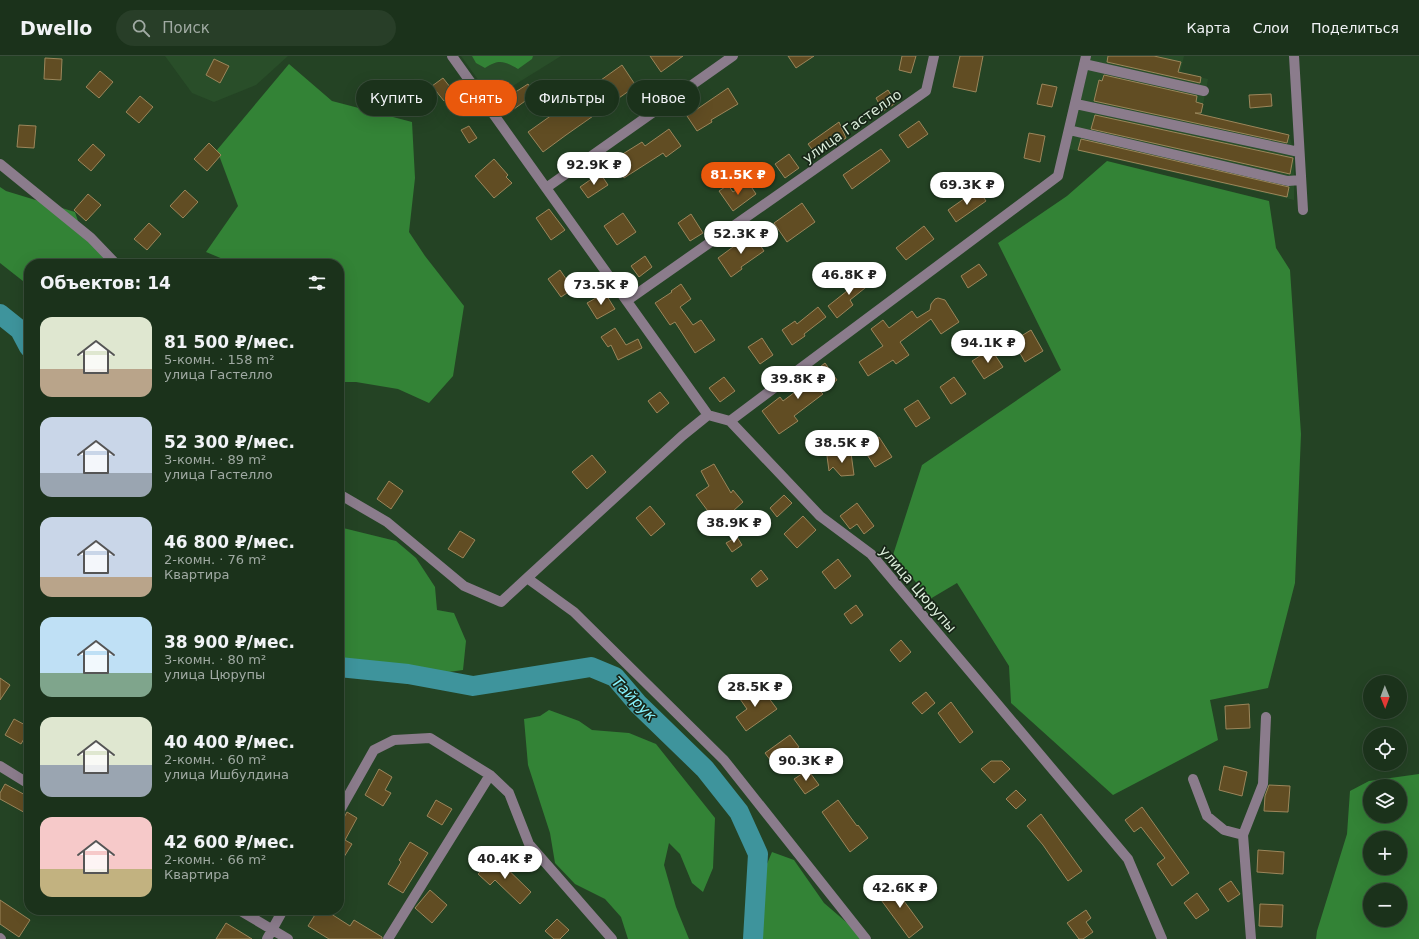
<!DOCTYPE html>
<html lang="ru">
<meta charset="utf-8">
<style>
body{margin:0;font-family:"DejaVu Sans",sans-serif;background:#283e28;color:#f1f3f6;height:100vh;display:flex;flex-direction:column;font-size:15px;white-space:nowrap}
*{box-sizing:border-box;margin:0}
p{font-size:13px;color:#a0aaa3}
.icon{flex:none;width:22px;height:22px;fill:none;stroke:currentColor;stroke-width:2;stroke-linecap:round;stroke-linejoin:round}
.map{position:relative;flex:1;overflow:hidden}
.side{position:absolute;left:24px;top:203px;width:320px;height:656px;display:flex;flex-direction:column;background:#1b321b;border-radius:16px;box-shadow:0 4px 16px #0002,0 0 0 1px #394d3a}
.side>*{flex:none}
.hud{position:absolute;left:356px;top:24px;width:380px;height:36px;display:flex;gap:8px}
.needle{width:26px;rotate:179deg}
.buttons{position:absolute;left:1363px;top:619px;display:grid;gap:8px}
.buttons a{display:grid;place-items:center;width:44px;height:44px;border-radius:50%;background:#1b321b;box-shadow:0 4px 16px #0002,0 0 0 1px #394d3a;font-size:20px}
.price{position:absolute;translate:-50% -34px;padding:0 9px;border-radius:14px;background:#fff;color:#222;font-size:13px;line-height:26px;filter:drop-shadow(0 1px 2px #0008)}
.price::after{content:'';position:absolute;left:50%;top:24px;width:12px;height:9px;margin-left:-6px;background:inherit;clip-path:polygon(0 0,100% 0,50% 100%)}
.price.on{background:#ea580c;color:#fff}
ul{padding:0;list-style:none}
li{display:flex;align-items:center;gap:12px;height:100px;padding:0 16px}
li span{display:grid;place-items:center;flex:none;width:112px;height:80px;border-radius:12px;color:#555}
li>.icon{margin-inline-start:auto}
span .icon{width:48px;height:48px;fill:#fffc;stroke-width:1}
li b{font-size:17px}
h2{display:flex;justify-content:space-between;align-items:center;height:48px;padding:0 16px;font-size:17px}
.chip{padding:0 14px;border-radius:18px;background:#1b321b;box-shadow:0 4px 16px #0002,0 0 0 1px #394d3a;font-size:14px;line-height:36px}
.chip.on{background:#ea580c;color:#fff}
header{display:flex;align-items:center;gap:24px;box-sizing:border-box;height:56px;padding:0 20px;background:#1b321b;border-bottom:1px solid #394d3a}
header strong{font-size:19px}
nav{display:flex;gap:22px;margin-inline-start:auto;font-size:14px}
.search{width:280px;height:36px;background:#283e28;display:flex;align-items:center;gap:10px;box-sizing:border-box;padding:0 14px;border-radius:22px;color:#a0aaa3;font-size:15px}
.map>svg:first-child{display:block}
</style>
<header>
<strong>Dwello</strong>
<div class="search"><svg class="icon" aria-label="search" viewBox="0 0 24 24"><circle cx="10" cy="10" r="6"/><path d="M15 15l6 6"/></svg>Поиск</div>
<nav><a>Карта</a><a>Слои</a><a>Поделиться</a></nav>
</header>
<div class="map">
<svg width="1419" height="883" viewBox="0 0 1419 883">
<rect width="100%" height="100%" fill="#244324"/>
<path fill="#294e29" d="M 165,0 L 288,0 L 256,29 L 214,46 L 192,37 Z
M 461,0 L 561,0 L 492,43 Z
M 1091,0 L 1184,0 L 1180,17 L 1208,23 L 1201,59 L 1289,79 L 1294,96 L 1294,144 L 1069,93 Z"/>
<path fill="#338336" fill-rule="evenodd" d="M 472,0 L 533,0 L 532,3 L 518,13 C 504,5 499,3 485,12 L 476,7 Z
M 289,8 L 332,45 L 412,66 L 415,122 L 409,176 L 425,200 L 464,250 L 453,320 L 429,347 L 398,333 L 356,326 L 339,326 L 339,208 L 235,208 L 206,196 L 238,150 L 217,94 Z
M 1107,105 L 1269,145 L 1276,192 L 1290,214 L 1301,378 L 1295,527 L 1268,632 L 1210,644 L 1218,684 L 1113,739 L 1011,647 L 1009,610 L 957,527 L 930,543 L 893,499 L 922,409 L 1061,314 L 998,187 L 1067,140 Z
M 0,131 L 6,135 L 75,156 L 80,171 L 109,208 L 29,208 L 28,229 L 0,207 Z
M 339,471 L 396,485 L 416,502 L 435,531 L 437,554 L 454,557 L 466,585 L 463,614 L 434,618 L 384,611 L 339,606 Z
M 549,654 L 579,665 L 592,674 L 629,677 L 656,688 L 715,762 L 713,812 L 703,836 L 692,827 L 680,798 L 669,787 L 664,809 L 676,851 L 689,883 L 628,883 L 621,861 L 605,843 L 575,828 L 555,807 L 550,777 L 528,709 L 524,663 L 540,660 Z
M 1419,718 L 1419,883 L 1316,883 L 1317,875 L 1347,778 L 1350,735 L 1369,725 ZM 1370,730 L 1400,730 L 1400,760 L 1370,760 ZM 1370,782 L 1400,782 L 1400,812 L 1370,812 ZM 1370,834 L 1400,834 L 1400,864 L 1370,864 Z
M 772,796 L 794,804 L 824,847 L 866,883 L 759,883 L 761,822 Z"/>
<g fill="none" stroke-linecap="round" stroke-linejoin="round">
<path stroke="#3e949c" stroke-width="20" d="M 0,258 L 20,274 L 29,291
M 339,611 L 408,618 L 473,630 L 591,611 L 615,621 L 638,648 L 705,713 L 739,756 L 758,798 L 753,883"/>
</g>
<path fill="#614d23" stroke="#9b865b" d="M 650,0 L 683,0 L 661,16 Z
M 788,0 L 814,0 L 796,12 Z
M 902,0 L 916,0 L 911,17 L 899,14 Z
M 960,0 L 983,0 L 976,36 L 953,31 Z
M 1108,0 L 1154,0 L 1181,6 L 1178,16 L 1201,21 L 1200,27 L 1107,6 Z
M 45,2 L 62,3 L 61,24 L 44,23 Z
M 214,3 L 229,10 L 220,27 L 206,19 Z
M 622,9 L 636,30 L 566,79 L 543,96 L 528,76 Z
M 100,15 L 113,26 L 99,42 L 86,31 Z
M 1104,19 L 1197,40 L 1196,46 L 1203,48 L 1201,57 L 1195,57 L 1289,79 L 1287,87 L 1094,45 L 1099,24 L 1102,25 Z
M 443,22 L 454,36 L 444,45 L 432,30 Z
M 528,28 L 535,38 L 514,53 L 506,42 Z
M 1042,28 L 1057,31 L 1052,51 L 1037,48 Z
M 728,32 L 738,48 L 711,64 L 712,66 L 697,75 L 687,60 Z
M 888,34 L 896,47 L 883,55 L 876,42 Z
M 1271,38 L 1272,50 L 1250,52 L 1249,39 Z
M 140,40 L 153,51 L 139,67 L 126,56 Z
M 1095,59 L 1293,102 L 1290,118 L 1091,73 Z
M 919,65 L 928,78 L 908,92 L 899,79 Z
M 839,66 L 846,82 L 817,100 L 808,88 Z
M 19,69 L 36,70 L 34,92 L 17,91 Z
M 469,70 L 477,82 L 469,87 L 461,74 Z
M 669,73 L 681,90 L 666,101 L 663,97 L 624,122 L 613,104 L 642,86 L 645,90 Z
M 1029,77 L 1045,80 L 1040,106 L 1024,102 Z
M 1081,83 L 1289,131 L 1287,141 L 1078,94 Z
M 209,87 L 221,99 L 207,115 L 194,103 Z
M 93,88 L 105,99 L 91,115 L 78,104 Z
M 881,93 L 890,105 L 852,133 L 843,119 Z
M 789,98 L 799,112 L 785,122 L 775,108 Z
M 494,103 L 508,119 L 506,121 L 512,127 L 494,142 L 475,120 Z
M 600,117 L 608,129 L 588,142 L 580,131 Z
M 748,126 L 756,138 L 733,155 L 719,135 L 728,129 L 733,136 Z
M 978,133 L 986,145 L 956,166 L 948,154 Z
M 185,134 L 198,146 L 183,162 L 170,150 Z
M 88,138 L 101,149 L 86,165 L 74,154 Z
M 802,147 L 815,166 L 787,186 L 774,167 Z
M 549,153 L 565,174 L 551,184 L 536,162 Z
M 623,157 L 636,176 L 617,189 L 604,170 Z
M 691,158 L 703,177 L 690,185 L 678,167 Z
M 149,167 L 161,178 L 147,194 L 134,183 Z
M 924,170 L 934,183 L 906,204 L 896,192 Z
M 752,177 L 764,195 L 741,211 L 742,213 L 731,221 L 718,202 Z
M 645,200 L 652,211 L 639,221 L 631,210 Z
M 979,208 L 987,219 L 968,232 L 961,220 Z
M 560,214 L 573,233 L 561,241 L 548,223 Z
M 861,217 L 870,228 L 850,244 L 853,249 L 837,262 L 828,250 L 852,231 L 848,227 Z
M 681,228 L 691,243 L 680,251 L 693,269 L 701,264 L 715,284 L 695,297 L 675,266 L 670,269 L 655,247 L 672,236 L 671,235 Z
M 605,237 L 615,253 L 597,263 L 587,247 Z
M 938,242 L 945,244 L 959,266 L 941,278 L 931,263 L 900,286 L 909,299 L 896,308 L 893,304 L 868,320 L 859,306 L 883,290 L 871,273 L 883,264 L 889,272 L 912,255 L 917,262 L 930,254 L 931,248 L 935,243 Z
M 818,251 L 826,261 L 804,278 L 805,280 L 792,289 L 782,274 L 795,265 L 797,268 Z
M 615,272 L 626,289 L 638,283 L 642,292 L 618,304 L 611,289 L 608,291 L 601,281 Z
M 1031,274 L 1043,295 L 1025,306 L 1013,285 Z
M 762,282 L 773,299 L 760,308 L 748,291 Z
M 991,293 L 1003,311 L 984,323 L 972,305 Z
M 825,307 L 837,324 L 821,336 L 823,338 L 794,360 L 798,365 L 779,378 L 762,355 L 780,341 L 783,345 L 819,318 L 816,314 Z
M 724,321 L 735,335 L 720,346 L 709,332 Z
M 954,321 L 966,338 L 951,348 L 940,331 Z
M 660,336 L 669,347 L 657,357 L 648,345 Z
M 918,344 L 930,362 L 916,371 L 904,353 Z
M 879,381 L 892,401 L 875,411 L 862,391 Z
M 851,397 L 854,419 L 841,420 L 833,411 L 829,415 L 827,400 Z
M 592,399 L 606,416 L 587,433 L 572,416 Z
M 714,408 L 731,437 L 733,434 L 743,446 L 732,456 L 716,466 L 696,439 L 709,430 L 701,415 Z
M 389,425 L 403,435 L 391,453 L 377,443 Z
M 784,439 L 792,447 L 777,461 L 770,452 Z
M 857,447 L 874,470 L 864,478 L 857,468 L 850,473 L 840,460 Z
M 650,450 L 665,468 L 651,480 L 636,462 Z
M 803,460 L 816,474 L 797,492 L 784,478 Z
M 460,475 L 475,484 L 463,502 L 448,493 Z
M 737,481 L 742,489 L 732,496 L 726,487 Z
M 838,503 L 851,520 L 835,533 L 822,516 Z
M 761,514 L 768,523 L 757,531 L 751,523 Z
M 856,549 L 863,559 L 851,568 L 844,558 Z
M 901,584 L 911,596 L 900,606 L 890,594 Z
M 0,622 L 10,629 L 0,644 Z
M 759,629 L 777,653 L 746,675 L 736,661 L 747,653 L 740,643 Z
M 926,636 L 935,647 L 922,658 L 912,647 Z
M 951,646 L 973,676 L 960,687 L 938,657 Z
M 1249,648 L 1250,672 L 1226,673 L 1225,650 Z
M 14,663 L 29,671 L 29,674 L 21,688 L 5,679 Z
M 790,679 L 799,691 L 774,709 L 765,697 Z
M 991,705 L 1002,705 L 1010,713 L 994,727 L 981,713 Z
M 1224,710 L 1247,716 L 1242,740 L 1219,734 Z
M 379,713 L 392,721 L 385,734 L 391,737 L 383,750 L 365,739 Z
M 808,714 L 819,729 L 805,738 L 794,723 Z
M 5,728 L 29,741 L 29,759 L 0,743 L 0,737 Z
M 1269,729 L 1290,730 L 1288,756 L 1264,755 L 1265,740 Z
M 1016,734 L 1026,744 L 1016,753 L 1006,743 Z
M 436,744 L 452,753 L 442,769 L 427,760 Z
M 838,744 L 857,770 L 858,769 L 868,782 L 850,796 L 822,756 Z
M 1142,751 L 1189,817 L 1172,830 L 1157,808 L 1165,802 L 1141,771 L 1134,776 L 1125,764 Z
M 347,756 L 357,762 L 345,784 L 352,788 L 339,809 L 339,771 Z
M 1041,758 L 1082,815 L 1068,825 L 1043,789 L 1027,770 Z
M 410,786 L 428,797 L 403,837 L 388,828 L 401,806 L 399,804 Z
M 1258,794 L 1284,796 L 1283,818 L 1257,816 Z
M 495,801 L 531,836 L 520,848 L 495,824 L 490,829 L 478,818 Z
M 893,825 L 906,843 L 904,845 L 923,871 L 909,882 L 876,837 Z
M 1231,825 L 1240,838 L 1228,846 L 1219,833 Z
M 430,834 L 447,849 L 432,867 L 415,852 Z
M 1197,837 L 1209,854 L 1196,863 L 1184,847 Z
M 0,844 L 30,864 L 19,881 L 0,868 Z
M 1260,848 L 1283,849 L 1282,871 L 1259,870 Z
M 318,854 L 325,854 L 350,870 L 354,864 L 382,881 L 382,883 L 329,883 L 308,870 Z
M 1086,854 L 1091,862 L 1086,866 L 1093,876 L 1083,883 L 1079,883 L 1067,867 Z
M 557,863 L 569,874 L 560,883 L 554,883 L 545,875 Z
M 226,867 L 252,883 L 216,883 Z"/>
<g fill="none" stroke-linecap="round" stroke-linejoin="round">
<path stroke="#8b7c8c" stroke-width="10" d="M 452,0 L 708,359 L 730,365 L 820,460 L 871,498 L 1128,803 L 1162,883
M 1294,0 L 1303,154
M 1084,8 L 1204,35
M 1076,48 L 1299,96
M 1069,74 L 1288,125 L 1301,124
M 0,108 L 91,182 L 116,208
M 546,132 L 733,0
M 628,244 L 926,35 L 934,0
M 730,365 L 1058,120 L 1086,0
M 339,438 L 387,466 L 464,530 L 501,546 L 527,522 L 574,556 L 724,704 L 866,883
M 527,522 L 682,380 L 708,359
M 0,710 L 29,728
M 1193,723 L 1207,760 L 1224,774 L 1243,779
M 339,756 L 374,694 L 394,684 L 430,682 L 490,719 L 509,737 L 529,788 L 612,883
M 239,854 L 288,883
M 0,882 L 1,883
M 267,883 L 283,854
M 388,883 L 490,719
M 1251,883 L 1243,779 L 1263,728 L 1266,661"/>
</g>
<g text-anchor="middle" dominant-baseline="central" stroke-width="3.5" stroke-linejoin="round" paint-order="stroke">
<g font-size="14" fill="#dbedda" stroke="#182618">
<text transform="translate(852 70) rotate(-35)">улица Гастелло</text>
<text transform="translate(918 533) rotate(49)">улица Цюрупы</text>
</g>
<g font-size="15" font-style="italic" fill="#86f2fd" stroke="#182618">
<text transform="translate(634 643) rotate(45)">Тайрук</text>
</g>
</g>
</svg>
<div class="buttons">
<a><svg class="needle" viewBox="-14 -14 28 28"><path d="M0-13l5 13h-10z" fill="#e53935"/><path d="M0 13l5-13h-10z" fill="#a0aaa3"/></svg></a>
<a><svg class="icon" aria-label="locate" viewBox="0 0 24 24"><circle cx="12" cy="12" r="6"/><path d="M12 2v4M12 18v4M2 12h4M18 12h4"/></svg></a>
<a><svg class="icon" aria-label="layers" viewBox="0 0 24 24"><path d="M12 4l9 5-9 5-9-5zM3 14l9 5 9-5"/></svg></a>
<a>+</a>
<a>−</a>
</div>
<b class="price" style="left:594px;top:130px">92.9K ₽</b>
<b class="price on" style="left:738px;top:140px">81.5K ₽</b>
<b class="price" style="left:967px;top:150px">69.3K ₽</b>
<b class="price" style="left:741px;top:199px">52.3K ₽</b>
<b class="price" style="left:849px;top:240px">46.8K ₽</b>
<b class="price" style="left:601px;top:250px">73.5K ₽</b>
<b class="price" style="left:988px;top:308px">94.1K ₽</b>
<b class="price" style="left:798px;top:344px">39.8K ₽</b>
<b class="price" style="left:842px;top:408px">38.5K ₽</b>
<b class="price" style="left:734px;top:488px">38.9K ₽</b>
<b class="price" style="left:755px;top:652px">28.5K ₽</b>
<b class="price" style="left:806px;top:726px">90.3K ₽</b>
<b class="price" style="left:505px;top:824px">40.4K ₽</b>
<b class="price" style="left:900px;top:853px">42.6K ₽</b>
<div class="hud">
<a class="chip">Купить</a>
<a class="chip on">Снять</a>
<a class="chip">Фильтры</a>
<a class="chip">Новое</a>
</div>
<section class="side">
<h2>Объектов: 14<svg class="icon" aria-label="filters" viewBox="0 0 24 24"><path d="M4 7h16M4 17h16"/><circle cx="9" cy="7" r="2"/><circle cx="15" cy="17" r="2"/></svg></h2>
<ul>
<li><span style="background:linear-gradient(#dfe7d0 65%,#b9a48a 0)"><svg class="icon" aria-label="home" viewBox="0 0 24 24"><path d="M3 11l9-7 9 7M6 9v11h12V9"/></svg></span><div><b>81 500 ₽/мес.</b><p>5-комн. · 158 m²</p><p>улица Гастелло</p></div></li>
<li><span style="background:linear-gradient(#c9d6e8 70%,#9aa5b1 0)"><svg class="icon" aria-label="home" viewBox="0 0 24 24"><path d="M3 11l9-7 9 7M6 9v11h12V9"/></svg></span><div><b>52 300 ₽/мес.</b><p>3-комн. · 89 m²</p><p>улица Гастелло</p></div></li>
<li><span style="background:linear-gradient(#c9d6e8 75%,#b9a48a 0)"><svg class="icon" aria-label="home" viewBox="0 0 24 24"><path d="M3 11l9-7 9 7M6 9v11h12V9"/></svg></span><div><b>46 800 ₽/мес.</b><p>2-комн. · 76 m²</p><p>Квартира</p></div></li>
<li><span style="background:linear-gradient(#bfe0f5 70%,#7fa58c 0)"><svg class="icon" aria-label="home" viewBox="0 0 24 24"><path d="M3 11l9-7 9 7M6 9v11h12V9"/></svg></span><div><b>38 900 ₽/мес.</b><p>3-комн. · 80 m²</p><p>улица Цюрупы</p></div></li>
<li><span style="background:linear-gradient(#dfe7d0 60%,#9aa5b1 0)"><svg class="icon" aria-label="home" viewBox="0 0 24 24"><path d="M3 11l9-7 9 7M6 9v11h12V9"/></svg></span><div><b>40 400 ₽/мес.</b><p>2-комн. · 60 m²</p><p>улица Ишбулдина</p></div></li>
<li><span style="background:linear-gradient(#f6c9c9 65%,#c2b280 0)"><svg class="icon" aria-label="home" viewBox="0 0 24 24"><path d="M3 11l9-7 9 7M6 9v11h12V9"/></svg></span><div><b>42 600 ₽/мес.</b><p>2-комн. · 66 m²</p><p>Квартира</p></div></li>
</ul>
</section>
</div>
